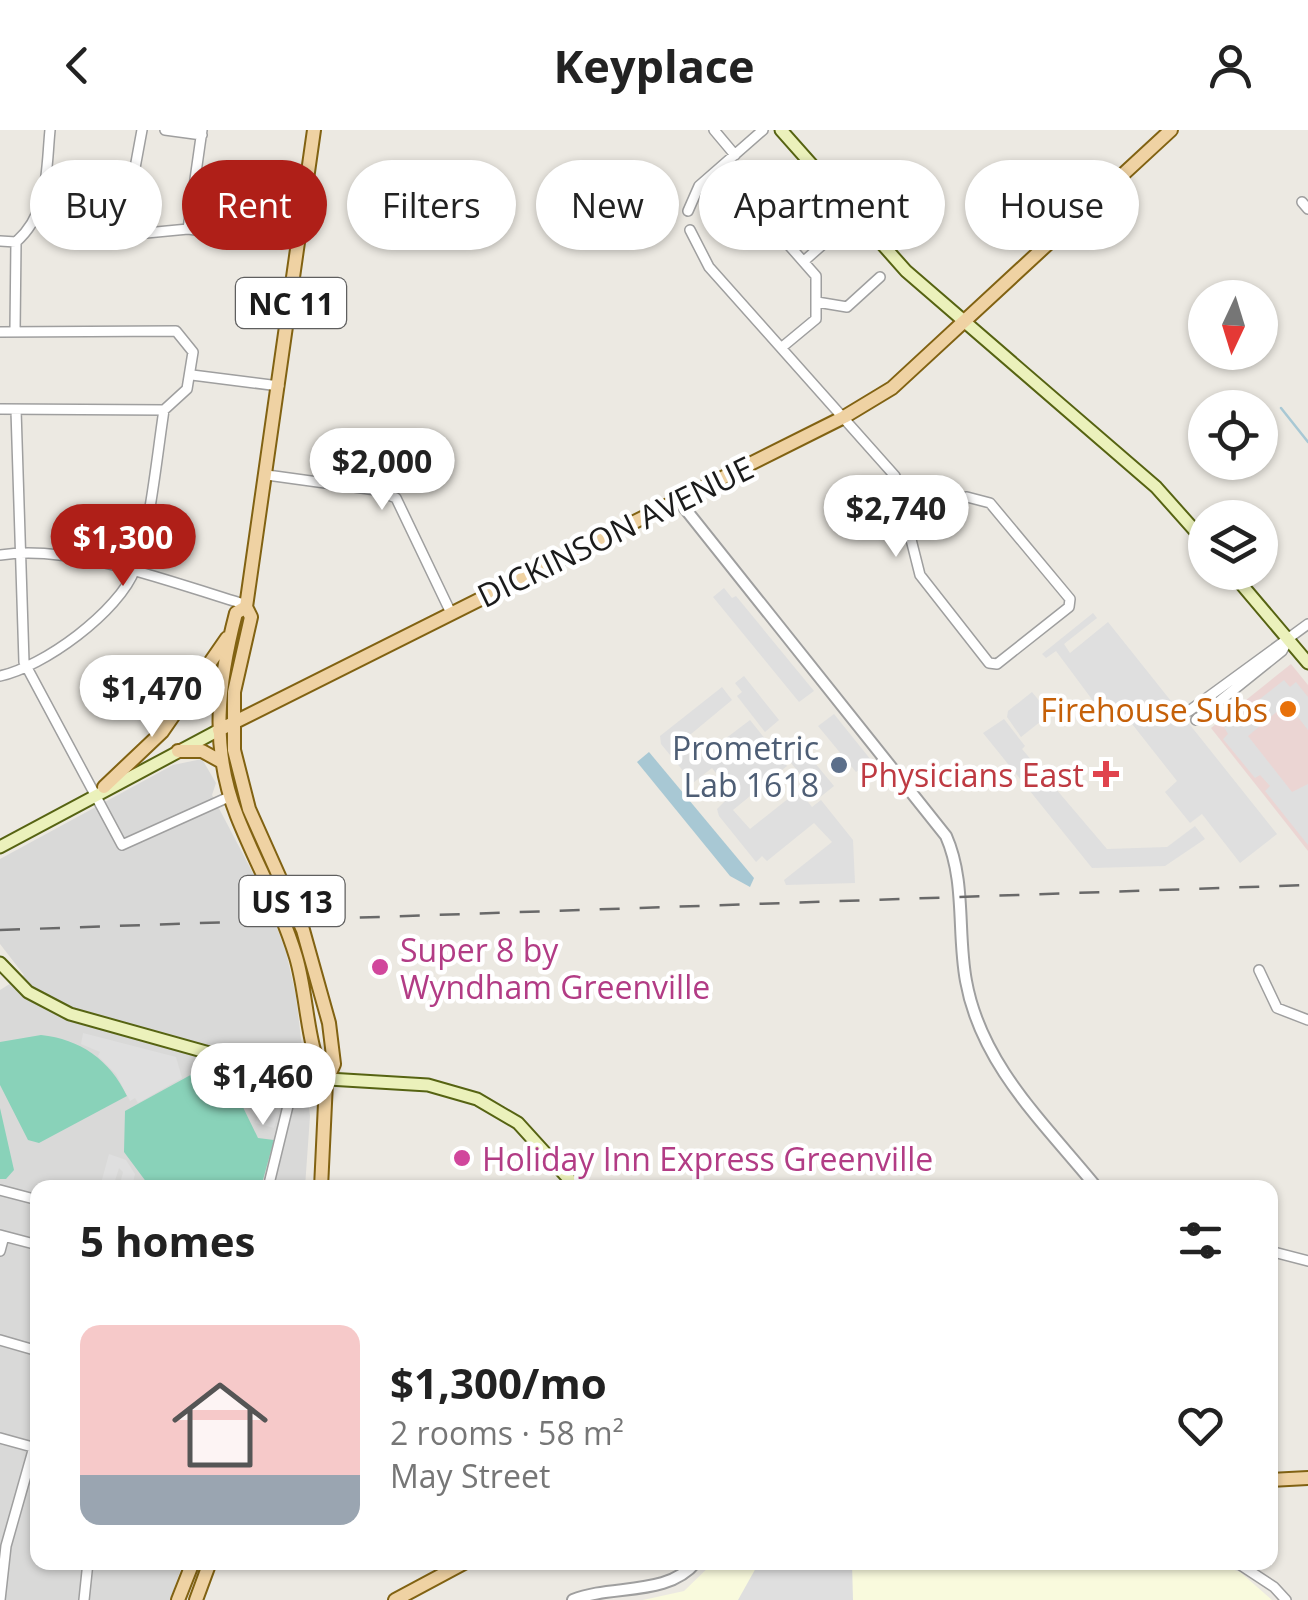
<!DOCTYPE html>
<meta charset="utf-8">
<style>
body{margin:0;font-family:"Open Sans",sans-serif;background:#f2f2f2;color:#222;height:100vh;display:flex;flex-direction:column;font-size:38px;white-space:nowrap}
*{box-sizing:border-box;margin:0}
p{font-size:32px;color:#767676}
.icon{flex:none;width:55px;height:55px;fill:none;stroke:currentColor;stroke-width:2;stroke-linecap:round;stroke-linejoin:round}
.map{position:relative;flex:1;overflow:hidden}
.sheet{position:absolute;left:30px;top:1050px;width:1248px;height:390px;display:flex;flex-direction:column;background:#fff;border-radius:20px;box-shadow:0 2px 8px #0004}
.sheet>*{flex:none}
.banner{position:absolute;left:30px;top:30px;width:1250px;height:90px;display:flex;gap:20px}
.needle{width:65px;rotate:184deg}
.fabs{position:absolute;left:1188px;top:150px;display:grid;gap:20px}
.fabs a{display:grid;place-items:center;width:90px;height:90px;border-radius:50%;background:#fff;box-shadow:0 2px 8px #0004;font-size:50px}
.price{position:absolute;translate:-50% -85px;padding:0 22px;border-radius:35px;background:#fff;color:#222;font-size:32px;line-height:65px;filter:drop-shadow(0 2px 5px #0008)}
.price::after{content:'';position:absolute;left:50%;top:60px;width:30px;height:22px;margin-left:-15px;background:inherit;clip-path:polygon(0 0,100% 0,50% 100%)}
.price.current{background:#af1f18;color:#fff}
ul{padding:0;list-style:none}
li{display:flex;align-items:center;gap:30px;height:250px;padding:0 50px}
li span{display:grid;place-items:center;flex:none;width:280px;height:200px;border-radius:20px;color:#555}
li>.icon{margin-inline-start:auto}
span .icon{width:120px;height:120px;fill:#fffc;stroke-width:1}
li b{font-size:42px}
h2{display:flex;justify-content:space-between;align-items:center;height:120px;padding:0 50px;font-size:42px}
.tag{padding:0 35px;border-radius:45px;background:#fff;box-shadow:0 2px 8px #0004;font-size:35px;line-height:90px}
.tag.current{background:#af1f18;color:#fff}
header{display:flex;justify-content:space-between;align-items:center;height:130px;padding:0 50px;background:#fff;font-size:45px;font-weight:700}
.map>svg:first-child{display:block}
</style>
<header><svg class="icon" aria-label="back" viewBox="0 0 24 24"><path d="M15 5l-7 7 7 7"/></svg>Keyplace<svg class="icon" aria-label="person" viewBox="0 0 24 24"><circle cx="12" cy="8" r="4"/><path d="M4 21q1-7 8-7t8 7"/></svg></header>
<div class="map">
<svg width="1308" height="1470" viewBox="0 0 1308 1470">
<rect width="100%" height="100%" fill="#ece9e2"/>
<path fill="#d9d9d8" d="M 202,629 L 216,653 L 212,665 L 266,768 L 286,822 L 296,866 L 310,986 L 305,1057 L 38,1058 L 38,1432 L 183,1433 L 170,1470 L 0,1470 L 0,860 L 24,845 L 0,814 L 0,729 L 173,635 Z"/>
<path fill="#ebd5d3" d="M 1291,534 L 1308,555 L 1308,721 L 1211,598 Z"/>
<path fill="#f9fadd" d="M 714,1432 L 1216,1433 L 1240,1442 L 1272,1470 L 643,1470 L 684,1461 Z"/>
<path fill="#89d2b9" d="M 41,905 C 80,909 110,930 127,966 L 39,1013 L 28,1010 L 0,955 L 0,912 Z
M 196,942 L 240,954 L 246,964 L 239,969 L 258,1008 L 274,1010 L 261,1057 L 150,1057 L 124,1022 L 125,981 Z
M 0,978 L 14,1040 L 6,1049 L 0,1049 Z"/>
<path fill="#dfdfdf" d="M 724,458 L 732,468 L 736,466 L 814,561 L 799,572 L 713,467 Z
M 1093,483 L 1097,488 L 1064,514 L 1070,523 L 1108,492 L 1277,704 L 1240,733 L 1202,684 L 1190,693 L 1165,662 L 1177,651 L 1125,585 L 1111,595 L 1056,521 L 1046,528 L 1042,524 Z
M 744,546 L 779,590 L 765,602 L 737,566 L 742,562 L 735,553 Z
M 1284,550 L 1290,557 L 1296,552 L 1308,567 L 1308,600 L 1287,573 L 1248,606 L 1292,662 L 1308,654 L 1308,715 L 1265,661 L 1270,656 L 1260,645 L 1255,648 L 1223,609 L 1228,604 L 1224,597 L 1233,590 L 1238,594 L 1250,584 L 1247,579 Z
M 722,557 L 732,570 L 685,609 L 700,628 L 750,590 L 787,636 L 733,680 L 750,699 L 799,660 L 812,677 L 821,670 L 853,710 L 855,753 L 786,755 L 784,750 L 832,712 L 814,693 L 767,731 L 762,726 L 756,732 L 719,686 L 717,679 L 732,664 L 712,638 L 693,653 L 661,614 L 660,606 Z
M 1032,562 L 1050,584 L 1021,607 L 1007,587 L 1008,581 Z
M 834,584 L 871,630 L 856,642 L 818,596 Z
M 1004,589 L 1025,616 L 1022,619 L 1107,719 L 1167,717 L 1195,696 L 1205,709 L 1165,736 L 1092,738 L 983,603 Z
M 790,611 L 795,617 L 799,614 L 834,656 L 819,668 L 780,619 Z
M 83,903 L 176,927 L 182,948 L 138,973 L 135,968 L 130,971 L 116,944 L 98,926 L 100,922 L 81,914 Z
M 259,953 L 279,958 L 283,964 L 274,998 L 256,993 L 261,973 L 255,971 Z
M 109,1024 L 126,1030 L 135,1044 L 132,1057 L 119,1057 L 123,1042 L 119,1038 L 113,1057 L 100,1057 Z
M 769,1433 L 852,1433 L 853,1470 L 738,1470 L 757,1436 L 763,1440 Z"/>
<path fill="#a8c8d4" d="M 649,622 L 754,748 L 750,757 L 730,746 L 637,632 Z"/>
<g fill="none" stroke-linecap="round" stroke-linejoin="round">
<path stroke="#a8c8d4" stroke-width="2.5" d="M 1281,278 L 1308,312"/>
<defs>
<path id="minor" d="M 142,0 L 125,92 L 136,104 L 188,99 L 299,114
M 165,0 L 202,5
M 714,0 L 735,25
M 743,63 L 816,146 L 816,189 L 781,218
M 1302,72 L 1308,79
M 688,81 L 699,56 L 763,0
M 763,86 L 800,52
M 188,99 L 202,0
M 690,100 L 709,137 L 895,346 L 920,445 L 989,533 L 997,534 L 1069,477 L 1070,469 L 990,373 L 967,367 L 906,377
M 0,111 L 16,112
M 804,131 L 854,87
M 817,172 L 847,177 L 880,147
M 15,201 L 16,112 C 49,83 46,41 50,0
M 0,202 L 176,201 L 193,222 L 187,259 L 164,280 L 0,279
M 192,245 L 279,256
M 16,280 L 24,532 L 122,715 L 231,666
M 267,345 L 376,360 L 396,368 L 451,483
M 0,425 C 74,413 175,454 247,475
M 0,546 C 43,537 119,482 135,439 C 150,400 157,325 164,280
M 1189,581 L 1308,494
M 1196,590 L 1282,521 L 1289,509
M 1259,840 L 1277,878 L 1308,890
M 268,1058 L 295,947
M 0,1060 L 38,1070
M 0,1105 L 38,1115
M 0,1121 L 4,1106
M 1270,1121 L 1308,1131
M 0,1210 L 38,1221
M 0,1308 L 36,1318
M 1236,1432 L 1274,1457 L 1286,1470
M 0,1470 L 6,1416 L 34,1317
M 84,1470 L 88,1432"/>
<path id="tertiary" d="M 679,371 L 946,706 C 966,751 957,803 966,851 C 981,935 1045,994 1097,1058
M 573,1470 C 612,1454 667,1467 696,1432"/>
<path id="secondary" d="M 781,0 L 906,141 L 1156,357 L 1205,412
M 1231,442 L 1308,533
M 0,717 L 219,600
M 0,833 L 28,862 L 70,884 L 295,947 L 428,955 L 477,969 L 518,993 L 577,1058"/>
<path id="primary" d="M 314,0 L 246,477 L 251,487 L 234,562 L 234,620 L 249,679 L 303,800 L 329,893 L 334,934 L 326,952 L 321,1058
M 246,477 L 236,483 C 218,552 210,618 237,686 C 256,734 281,777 296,827 C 308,868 306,915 326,952
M 219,600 L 844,287 L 892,258 L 1171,0
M 178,621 L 202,621 L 222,632
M 104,657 L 162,602 L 227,508
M 1270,1350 L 1308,1348
M 178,1470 L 193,1432
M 196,1470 L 210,1432
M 395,1470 L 466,1432"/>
</defs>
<use href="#minor" stroke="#9f9f9f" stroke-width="12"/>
<use href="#tertiary" stroke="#9f9f9f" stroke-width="14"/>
<use href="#secondary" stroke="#566312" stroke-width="15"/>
<use href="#primary" stroke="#816212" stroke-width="16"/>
<use href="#minor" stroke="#fff" stroke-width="9"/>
<use href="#tertiary" stroke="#fff" stroke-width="10"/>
<use href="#secondary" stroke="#ebf1bb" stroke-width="11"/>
<use href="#primary" stroke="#efd2a3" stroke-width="12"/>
<path stroke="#696969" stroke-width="2.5" stroke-dasharray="20 20" stroke-linecap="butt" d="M 0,800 L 1308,755"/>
</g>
<circle fill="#e8710a" stroke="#fff" stroke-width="4" cx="1288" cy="579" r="10"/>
<circle fill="#5c6f8a" stroke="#fff" stroke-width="4" cx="839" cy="635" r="10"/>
<path fill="#e0444e" stroke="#fff" stroke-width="4" d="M1101 629h10v10h10v10h-10v10h-10v-10h-10v-10h10z"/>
<g fill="#d1479c" stroke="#fff" stroke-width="4">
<circle cx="380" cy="837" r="10"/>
<circle cx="462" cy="1028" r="10"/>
</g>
<g text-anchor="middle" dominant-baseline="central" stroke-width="9" stroke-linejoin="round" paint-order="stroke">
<g fill="#fff" stroke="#5f5f5f" stroke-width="2.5">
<rect x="236" y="148" width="110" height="50" rx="8"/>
<rect x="239.5" y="746" width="105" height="50" rx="8"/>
</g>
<g font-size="30" font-weight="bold" fill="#1b1b1b">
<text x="291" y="173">NC 11</text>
<text x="292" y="771">US 13</text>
</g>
<g font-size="32" fill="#1b1b1b" stroke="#fff">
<text transform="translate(615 401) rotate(-26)">DICKINSON AVENUE</text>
</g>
<g font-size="32" fill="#c56008" stroke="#fff" text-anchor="end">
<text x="1268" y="579">Firehouse Subs</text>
</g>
<g font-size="32" fill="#4e5e75" stroke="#fff" text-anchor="end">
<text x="819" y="617">Prometric<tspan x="819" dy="37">Lab 1618</tspan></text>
</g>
<g font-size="32" fill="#be3a42" stroke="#fff" text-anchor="end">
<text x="1084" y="644">Physicians East</text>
</g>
<g font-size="32" fill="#b23c85" stroke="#fff" text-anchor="start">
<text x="400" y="819">Super 8 by<tspan x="400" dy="37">Wyndham Greenville</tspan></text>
<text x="482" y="1028">Holiday Inn Express Greenville</text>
</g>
</g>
</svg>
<div class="fabs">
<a><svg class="needle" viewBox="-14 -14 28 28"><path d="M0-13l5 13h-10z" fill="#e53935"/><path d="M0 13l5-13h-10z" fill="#767676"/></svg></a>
<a><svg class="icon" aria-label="locate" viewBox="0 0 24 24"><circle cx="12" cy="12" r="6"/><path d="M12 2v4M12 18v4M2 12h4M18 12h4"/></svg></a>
<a><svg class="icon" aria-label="layers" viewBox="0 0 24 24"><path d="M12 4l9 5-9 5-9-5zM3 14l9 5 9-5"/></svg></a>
</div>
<b class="price" style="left:382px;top:383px">$2,000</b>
<b class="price" style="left:896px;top:430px">$2,740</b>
<b class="price current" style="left:123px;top:459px">$1,300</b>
<b class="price" style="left:152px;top:610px">$1,470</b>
<b class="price" style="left:263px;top:998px">$1,460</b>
<div class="banner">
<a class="tag">Buy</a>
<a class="tag current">Rent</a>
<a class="tag">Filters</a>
<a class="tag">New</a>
<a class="tag">Apartment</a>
<a class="tag">House</a>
</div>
<section class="sheet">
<h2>5 homes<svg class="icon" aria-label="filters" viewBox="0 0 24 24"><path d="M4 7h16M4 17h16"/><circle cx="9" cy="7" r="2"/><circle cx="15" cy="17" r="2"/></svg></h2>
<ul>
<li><span style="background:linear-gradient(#f6c9c9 75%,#9aa5b1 0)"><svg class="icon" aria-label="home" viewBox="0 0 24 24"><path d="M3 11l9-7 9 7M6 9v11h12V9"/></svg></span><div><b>$1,300/mo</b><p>2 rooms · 58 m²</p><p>May Street</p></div><svg class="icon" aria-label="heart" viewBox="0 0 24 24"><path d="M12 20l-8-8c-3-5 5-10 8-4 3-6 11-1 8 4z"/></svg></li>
</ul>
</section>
</div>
